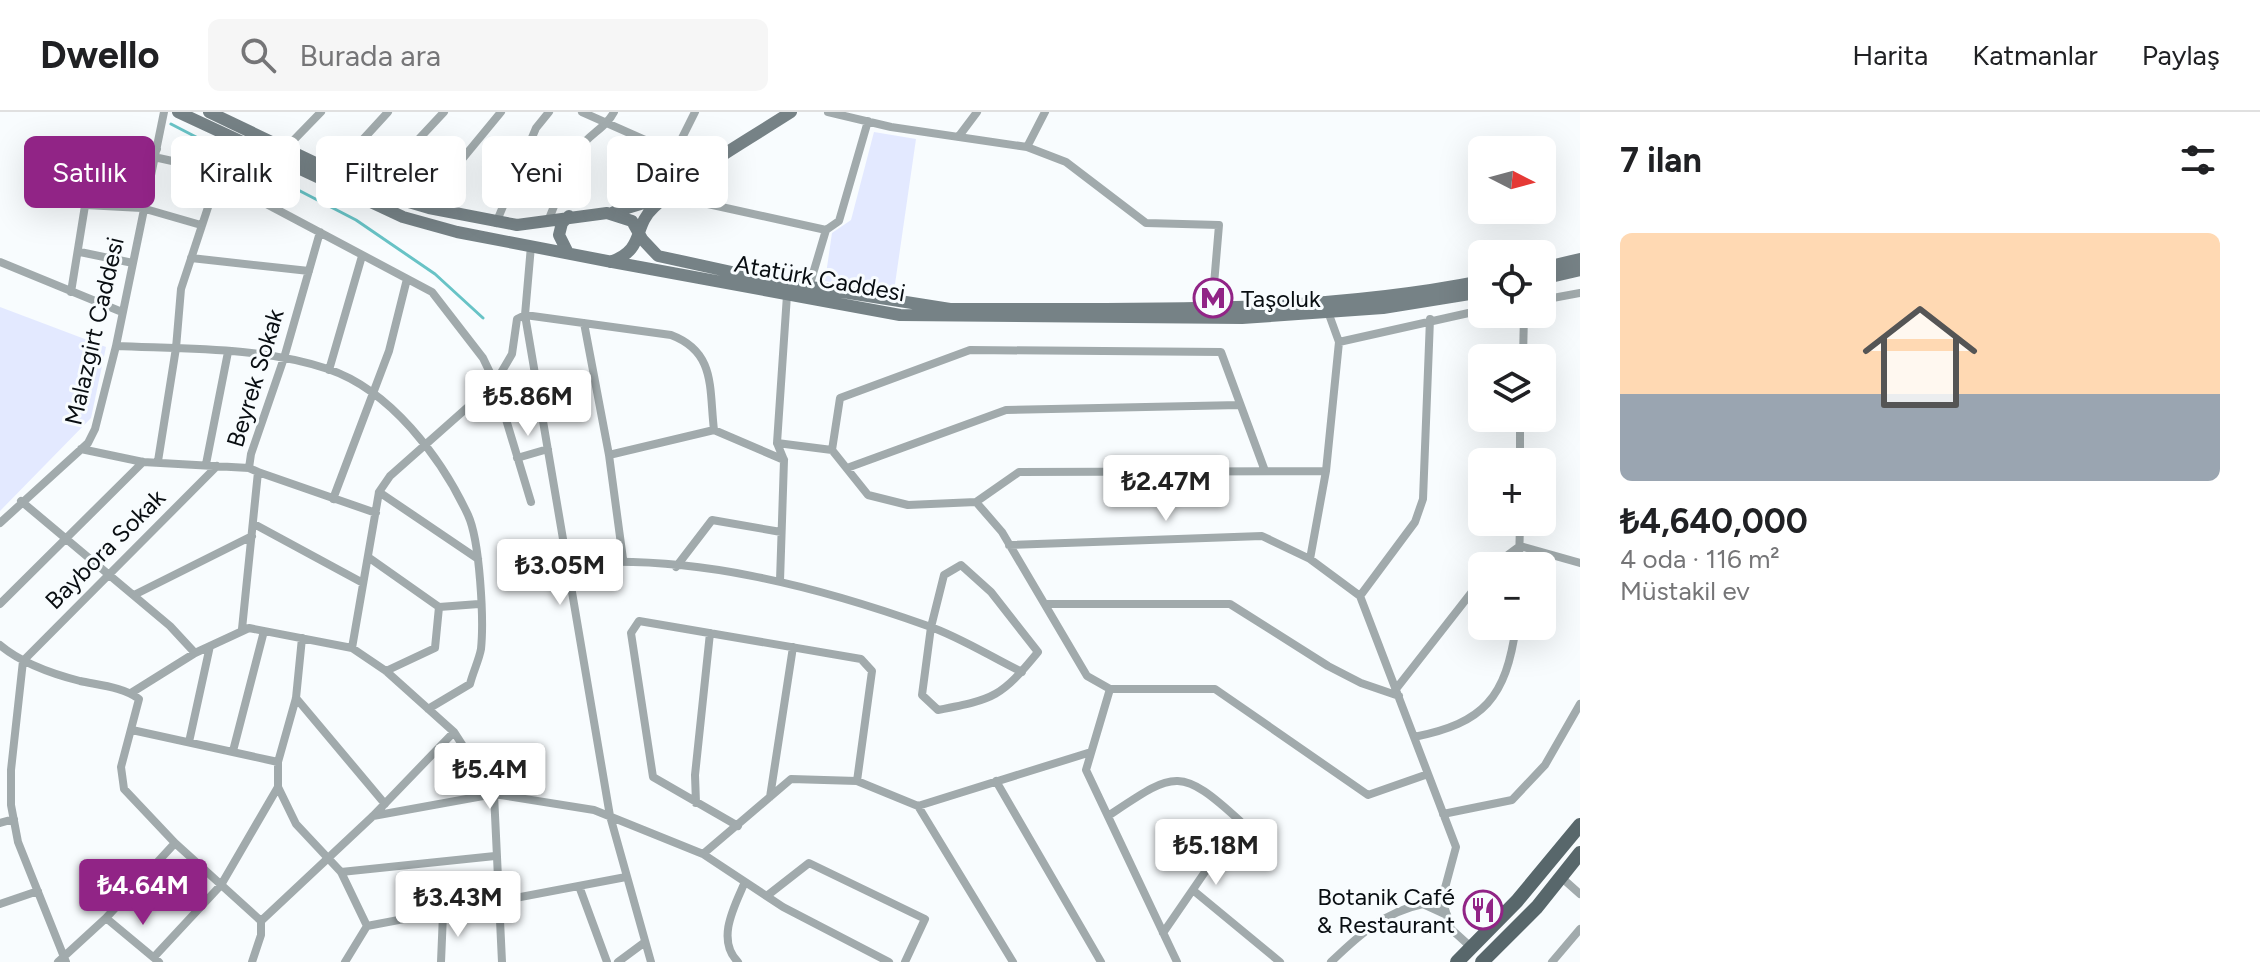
<!DOCTYPE html>
<html lang="tr">
<meta charset="utf-8">
<style>
body{margin:0;font-family:Figtree,sans-serif;background:#f6f6f6;color:#202124;height:100vh;display:flex;flex-direction:column;font-size:30px;white-space:nowrap}
*{box-sizing:border-box;margin:0}
p{font-size:26px;color:#757577}
.icon{flex:none;width:44px;height:44px;fill:none;stroke:currentColor;stroke-width:2;stroke-linecap:round;stroke-linejoin:round}
.map{position:relative;flex:1;overflow:hidden}
.sheet{display:flex;flex-direction:column;background:#fff;width:680px}
.sheet>*{flex:none}
.guide{position:absolute;left:24px;top:24px;width:760px;height:72px;display:flex;gap:16px}
.needle{width:52px;rotate:96deg}
.buttons{position:absolute;left:1468px;top:24px;display:grid;gap:16px}
.buttons a{display:grid;place-items:center;width:88px;height:88px;border-radius:12px;background:#fff;box-shadow:0 8px 32px #0002;font-size:40px}
.price{position:absolute;translate:-50% -68px;padding:0 18px;border-radius:8px;background:#fff;color:#222;font-size:26px;line-height:52px;filter:drop-shadow(0 2px 4px #0008)}
.price::after{content:'';position:absolute;left:50%;top:48px;width:24px;height:18px;margin-left:-12px;background:inherit;clip-path:polygon(0 0,100% 0,50% 100%)}
.price.active{background:#912486;color:#fff}
ul{padding:0;list-style:none}
li{display:grid;align-content:center;gap:16px;height:424px;padding:0 40px}
li+li{border-top:2px solid #e0e0e0}
li span{display:grid;place-items:center;height:248px;border-radius:12px;color:#555}
li>.icon{margin-inline-start:auto}
span .icon{width:144px;height:144px;fill:#fffc;stroke-width:1}
li b{font-size:34px}
h2{display:flex;justify-content:space-between;align-items:center;height:96px;padding:0 40px;font-size:34px}
.pill{padding:0 28px;border-radius:12px;background:#fff;box-shadow:0 8px 32px #0002;font-size:28px;line-height:72px}
.pill.active{background:#912486;color:#fff}
header{display:flex;align-items:center;gap:48px;box-sizing:border-box;height:112px;padding:0 40px;background:#fff;border-bottom:2px solid #e0e0e0}
header strong{font-size:38px}
nav{display:flex;gap:44px;margin-inline-start:auto;font-size:28px}
.search{width:560px;height:72px;background:#f6f6f6;display:flex;align-items:center;gap:20px;box-sizing:border-box;padding:0 28px;border-radius:12px;color:#757577;font-size:30px}
main{display:flex;flex:1;min-height:0}
.map>svg:first-child{display:block}
</style>
<header>
<strong>Dwello</strong>
<div class="search"><svg class="icon" aria-label="search" viewBox="0 0 24 24"><circle cx="10" cy="10" r="6"/><path d="M15 15l6 6"/></svg>Burada ara</div>
<nav><a>Harita</a><a>Katmanlar</a><a>Paylaş</a></nav>
</header>
<main>
<div class="map">
<svg width="1580" height="850" viewBox="0 0 1580 850">
<rect width="100%" height="100%" fill="#f8fcfe"/>
<path fill="#e3e9ff" d="M 874,20 L 916,27 L 894,179 L 825,169 L 832,121 L 851,108 Z
M 0,195 L 106,235 L 91,306 L 0,399 Z"/>
<g fill="none" stroke-linecap="round" stroke-linejoin="round">
<path stroke="#68c3c6" stroke-width="3" d="M 171,12 L 356,108 L 435,162 L 483,206"/>
<path stroke="#a1aaac" stroke-width="8" d="M 582,0 L 706,55
M 828,0 L 891,15 L 1027,35 L 1066,50 L 1146,111 L 1219,113 L 1212,196
M 959,24 L 977,0
M 1027,35 L 1045,0
M 286,36 L 321,0
M 675,40 L 695,0
M 154,45 L 195,54 L 432,180 L 483,246 L 495,271 L 531,390
M 334,59 L 388,0
M 378,81 L 402,45 L 444,0
M 667,83 L 826,118
M 85,93 L 142,96 L 201,113
M 429,96 L 440,74 L 501,0
M 548,109 C 558,86 566,58 579,37 C 589,22 606,16 614,0
M 496,111 L 536,16 L 549,0
M 531,134 L 525,203 L 610,704 L 651,850
M 80,140 L 133,151
M 191,146 L 309,159
M 0,150 L 122,200
M 809,175 L 826,118 L 839,109 L 868,9
M 71,180 L 95,32 L 157,37
M 1542,188 L 1580,181
M 1327,197 L 1339,230 L 1326,359 L 1310,447 L 1360,484 L 1456,735 L 1442,787 L 1451,817 L 1472,836
M 584,211 L 609,343 L 623,447
M 1339,230 L 1482,198
M 116,234 C 186,237 262,235 328,257 C 390,278 441,345 468,403 C 480,429 484,508 481,537 C 479,548 473,560 470,572 L 428,597
M 1523,246 L 1524,202
M 329,258 L 362,144
M 777,331 L 832,338
M 81,337 L 143,350 L 249,356
M 609,343 L 714,318 L 784,348
M 517,346 L 548,337
M 158,349 L 176,236 L 181,177 L 217,68
M 1520,350 L 1520,306
M 206,352 L 228,240
M 847,356 L 1006,298 L 1240,293
M 258,360 L 376,401
M 379,380 L 478,447
M 333,387 L 389,239 L 407,167
M 21,389 L 170,514 L 195,541
M 976,390 L 1019,360 L 1326,359
M 0,411 L 88,331 L 95,317 L 116,234 L 164,0
M 254,412 L 363,471
M 1009,433 L 1262,424 L 1310,447
M 368,445 L 439,495 L 479,492
M 569,452 C 689,441 816,474 928,514 C 960,525 991,545 1022,560
M 961,453 L 991,480 L 1038,540 C 1001,585 995,587 938,598 L 922,583 L 931,515 L 944,463 Z
M 1493,454 L 1520,434 L 1580,451
M 1519,454 L 1520,410
M 676,455 L 712,408 L 781,420
M 780,469 L 784,348 L 777,331 L 787,183
M 134,483 L 252,424
M 1360,484 L 1415,410 L 1423,387 L 1430,207
M 0,492 L 143,350
M 1045,492 L 1230,492 L 1328,554 L 1361,571 L 1399,584
M 242,517 L 258,360 L 249,356 L 251,342 L 284,246 L 320,120
M 302,526 L 296,586 L 278,650 L 278,675 L 296,712 L 341,760 L 367,814 L 345,850
M 0,533 C 21,551 53,562 80,569 C 98,573 124,575 139,587 L 121,655 L 124,677 L 175,731 L 261,809
M 352,536 L 379,380 L 390,364 L 495,271 L 512,242 L 517,207 L 525,203 L 671,223 C 716,240 709,276 714,318
M 386,559 L 435,536 L 439,495
M 1110,577 L 1215,577 L 1368,683 L 1428,662
M 1396,577 L 1482,467
M 131,581 L 195,541 L 249,516 L 352,536 L 386,559 L 454,620 L 494,682 L 502,850
M 296,586 L 385,692
M 132,618 L 278,650
M 1414,625 C 1484,611 1506,586 1516,514
M 189,630 L 210,534
M 233,639 L 264,519
M 996,669 L 1101,850
M 770,685 L 793,535
M 696,691 L 695,663 L 710,521
M 918,694 L 1013,850
M 1443,702 L 1512,688 L 1545,653 L 1580,592
M 373,704 L 494,682 L 594,698 L 703,742 L 783,795 L 889,850
M 1108,704 C 1174,660 1179,653 1240,709 L 1163,821
M 0,711 L 14,707
M 738,714 L 653,665 L 631,521 L 639,509 L 861,547 L 872,559 L 857,669
M 703,742 L 791,667 L 857,669 L 918,694 L 1091,640
M 341,760 L 495,744
M 1562,766 L 1580,782
M 579,774 L 607,850
M 1194,779 L 1280,850
M 768,783 L 809,751 L 925,807 L 905,850
M 0,792 L 38,779
M 106,806 L 159,850
M 367,814 L 626,765
M 154,845 L 221,773 L 278,675
M 58,850 L 106,806 L 175,731
M 66,850 L 18,730 L 11,693 L 11,658 L 23,549 L 217,354
M 252,850 L 261,823 L 261,809 L 373,704 L 454,620
M 441,850 L 443,802
M 618,850 L 645,830
M 738,850 C 716,828 734,795 744,772
M 1177,850 L 1086,658 L 1110,577 L 1087,564 L 1002,420 L 976,390 L 908,393 L 868,383 L 832,338 L 840,286 L 970,238 L 1221,240 L 1265,359
M 1331,850 C 1358,824 1384,800 1423,792 L 1447,803
M 1552,850 L 1580,817"/>
<path stroke="#768286" stroke-width="12" d="M 178,0 L 403,105 L 457,120 L 607,149 L 900,203 L 1242,206 L 1383,196 L 1482,180
M 209,0 L 378,81 L 429,96 L 517,113 L 607,101 L 632,109 L 642,127 L 658,144 L 773,169 L 950,197 C 1127,196 1307,204 1482,169
M 614,100 L 657,87
M 568,141 L 559,123 L 562,111 L 569,104
M 610,150 C 646,138 632,115 654,95 C 693,58 746,29 791,0
M 1542,156 L 1580,147
M 1542,167 L 1580,158"/>
<path stroke="#58676b" stroke-width="14" d="M 1457,850 L 1517,789 L 1580,713
M 1482,850 L 1537,795 L 1580,741"/>
</g>
<defs>
<symbol id="metro-ring" viewBox="-11 -11 22 22"><circle r="9.5" fill="#f8fcfe" stroke="#912486" stroke-width="1.5"/><path d="M-5.5 5V-5H-3L0 0L3-5H5.5V5H3V-.5L0 4L-3-.5V5Z" fill="#912486"/></symbol>
<symbol id="restaurant-ring" viewBox="-11 -11 22 22"><circle r="9.5" fill="#f8fcfe" stroke="#912486" stroke-width="1.5"/><path d="M-5-6h1v4h1v-4h1v4h1v-4h1v5L-1.5 .5V6h-2V.5L-5-1ZM5-6V6H3V1.5H1.5Q1.5-4 5-6Z" fill="#912486"/></symbol>
</defs>
<g fill-rule="evenodd">
<use href="#metro-ring" x="1191" y="164" width="44" height="44"/>
<use href="#restaurant-ring" x="1461" y="776" width="44" height="44"/>
</g>
<g text-anchor="middle" dominant-baseline="central" stroke-width="6" stroke-linejoin="round" paint-order="stroke">
<g font-size="24" fill="#090e12" stroke="#f8fcfe">
<text transform="translate(820 166) rotate(10)">Atatürk Caddesi</text>
<text transform="translate(94 219) rotate(-77)">Malazgirt Caddesi</text>
<text transform="translate(255 266) rotate(-73)">Beyrek Sokak</text>
<text transform="translate(105 437) rotate(-45)">Baybora Sokak</text>
</g>
<g font-size="24" fill="#090e12" stroke="#f8fcfe" text-anchor="start">
<text x="1241" y="186">Taşoluk</text>
<text x="1455" y="784" text-anchor="end">Botanik Café<tspan x="1455" dy="28">&amp; Restaurant</tspan></text>
</g>
</g>
</svg>
<div class="buttons">
<a><svg class="needle" viewBox="-14 -14 28 28"><path d="M0-13l5 13h-10z" fill="#e53935"/><path d="M0 13l5-13h-10z" fill="#757577"/></svg></a>
<a><svg class="icon" aria-label="locate" viewBox="0 0 24 24"><circle cx="12" cy="12" r="6"/><path d="M12 2v4M12 18v4M2 12h4M18 12h4"/></svg></a>
<a><svg class="icon" aria-label="layers" viewBox="0 0 24 24"><path d="M12 4l9 5-9 5-9-5zM3 14l9 5 9-5"/></svg></a>
<a>+</a>
<a>−</a>
</div>
<b class="price" style="left:528px;top:326px">₺5.86M</b>
<b class="price" style="left:1166px;top:411px">₺2.47M</b>
<b class="price" style="left:560px;top:495px">₺3.05M</b>
<b class="price" style="left:490px;top:699px">₺5.4M</b>
<b class="price" style="left:1216px;top:775px">₺5.18M</b>
<b class="price active" style="left:143px;top:815px">₺4.64M</b>
<b class="price" style="left:458px;top:827px">₺3.43M</b>
<div class="guide">
<a class="pill active">Satılık</a>
<a class="pill">Kiralık</a>
<a class="pill">Filtreler</a>
<a class="pill">Yeni</a>
<a class="pill">Daire</a>
</div>
</div>
<section class="sheet">
<h2>7 ilan<svg class="icon" aria-label="filters" viewBox="0 0 24 24"><path d="M4 7h16M4 17h16"/><circle cx="9" cy="7" r="2"/><circle cx="15" cy="17" r="2"/></svg></h2>
<ul>
<li><span style="background:linear-gradient(#ffd9b3 65%,#9aa5b1 0)"><svg class="icon" aria-label="home" viewBox="0 0 24 24"><path d="M3 11l9-7 9 7M6 9v11h12V9"/></svg></span><div><b>₺4,640,000</b><p>4 oda · 116 m²</p><p>Müstakil ev</p></div></li>
</ul>
</section>
</main>
